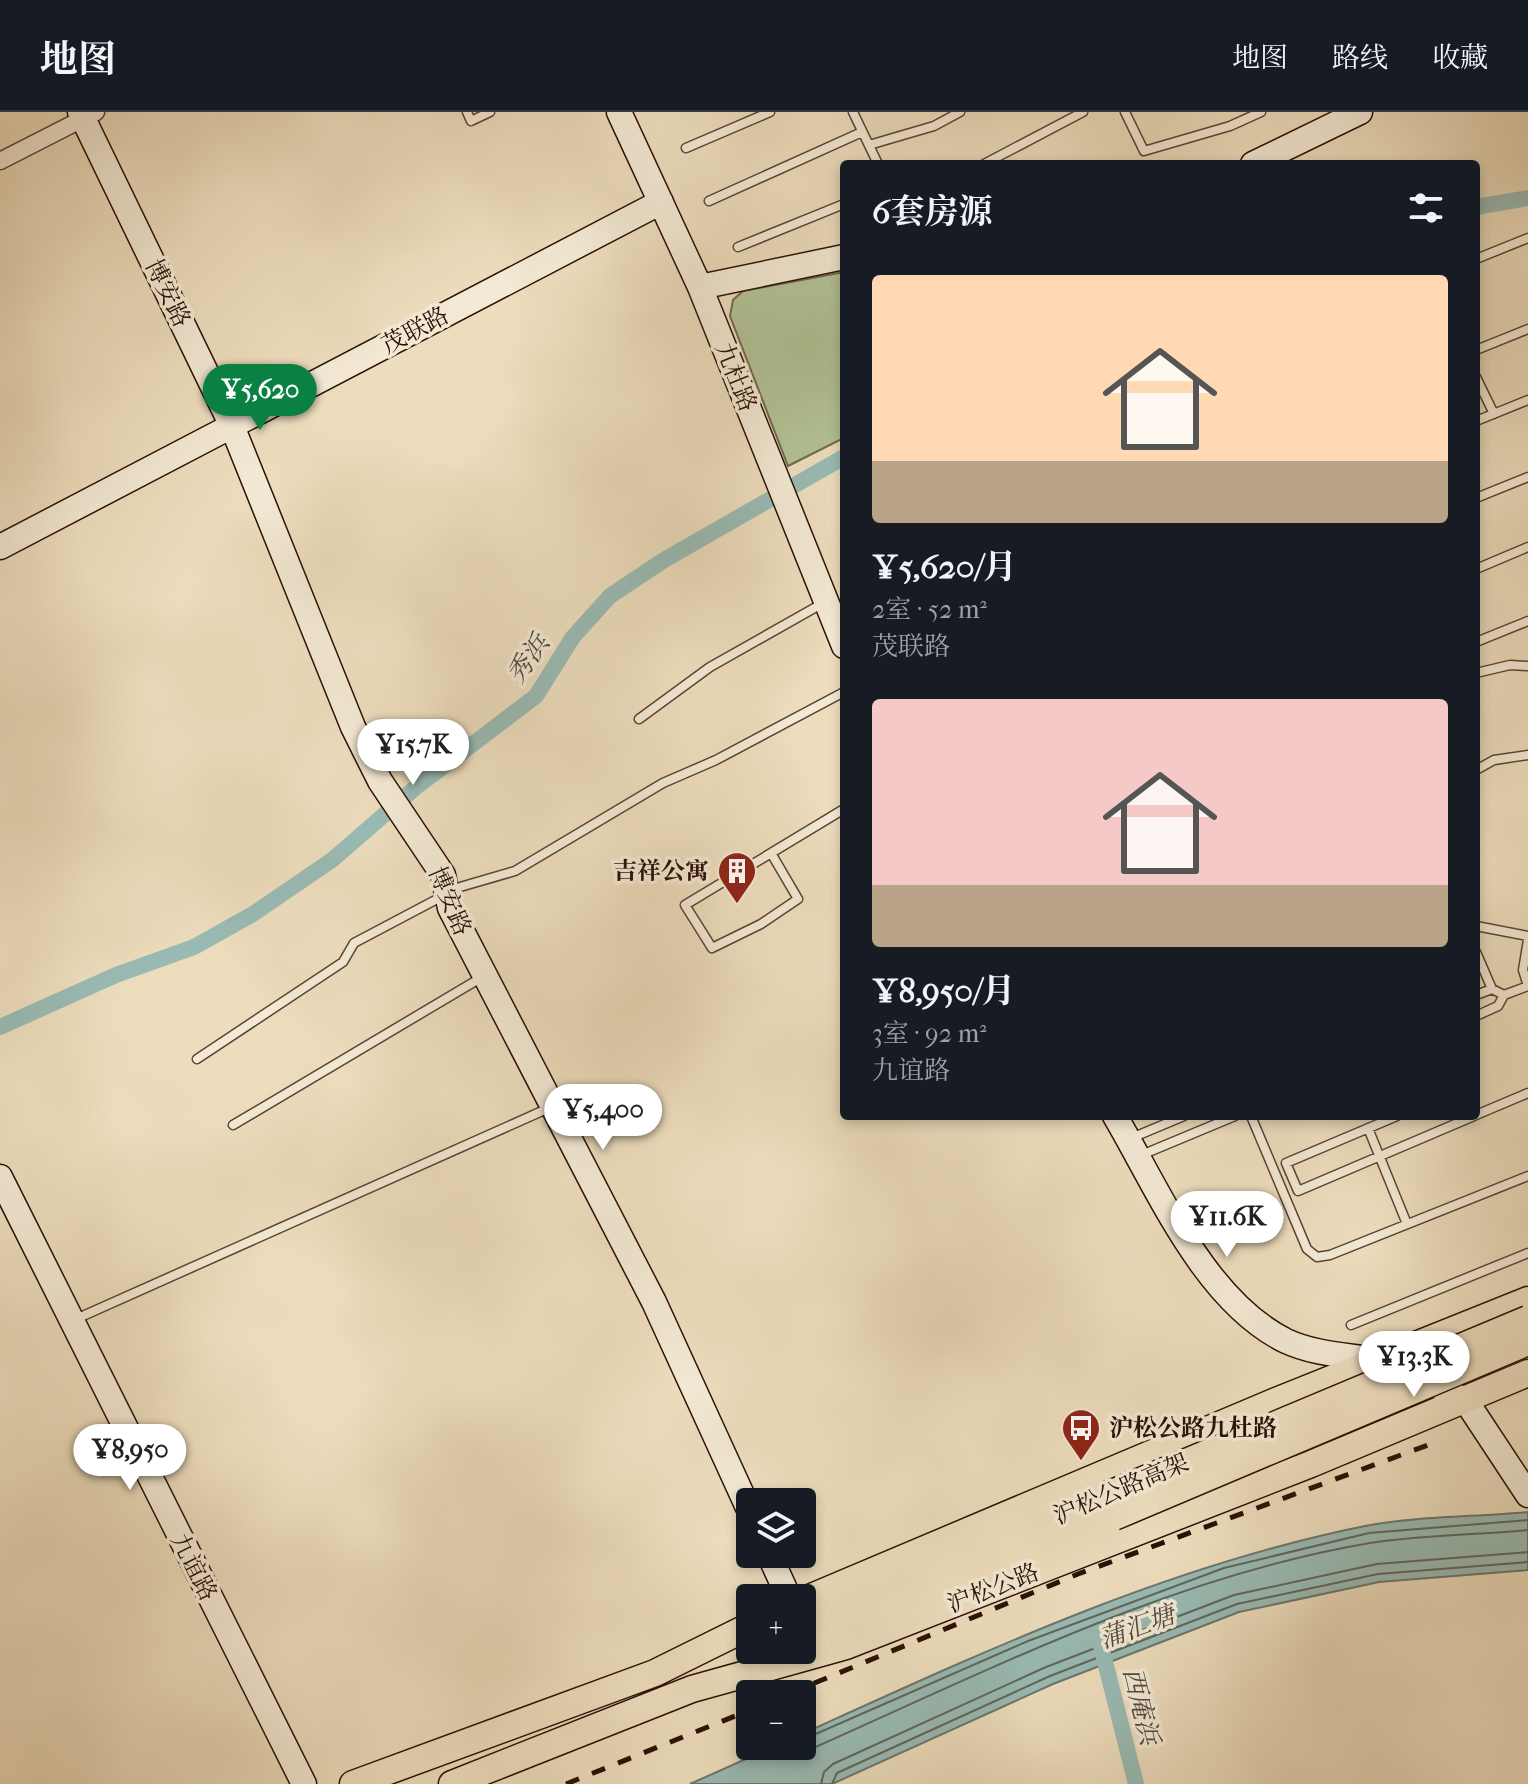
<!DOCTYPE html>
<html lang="zh">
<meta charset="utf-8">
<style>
body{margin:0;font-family:"IM FELL French Canon","Noto Serif SC",serif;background:#242831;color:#f1f3f6;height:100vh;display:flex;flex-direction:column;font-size:30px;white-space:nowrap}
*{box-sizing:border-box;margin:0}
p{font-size:26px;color:#9ea1a6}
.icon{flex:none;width:44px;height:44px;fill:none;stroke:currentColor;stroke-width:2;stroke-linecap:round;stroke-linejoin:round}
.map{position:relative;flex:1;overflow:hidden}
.panel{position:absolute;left:840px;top:48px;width:640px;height:960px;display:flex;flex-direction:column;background:#171b24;border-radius:8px;box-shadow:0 4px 12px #0003}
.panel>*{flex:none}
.fabs{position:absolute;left:736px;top:1376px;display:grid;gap:16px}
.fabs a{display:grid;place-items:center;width:80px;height:80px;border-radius:8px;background:#171b24;box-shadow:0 4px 12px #0003;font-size:40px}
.price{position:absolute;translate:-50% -68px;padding:0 18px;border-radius:28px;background:#fff;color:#222;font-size:26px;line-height:52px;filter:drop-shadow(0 2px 4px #0008)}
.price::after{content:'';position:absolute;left:50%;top:48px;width:24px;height:18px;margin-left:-12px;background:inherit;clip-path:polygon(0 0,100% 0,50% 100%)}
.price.current{background:#0b8043;color:#fff}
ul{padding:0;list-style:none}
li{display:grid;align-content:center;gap:16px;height:424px;padding:0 32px}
li span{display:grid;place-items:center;height:248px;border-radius:8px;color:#555}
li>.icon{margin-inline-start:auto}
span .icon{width:144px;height:144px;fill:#fffc;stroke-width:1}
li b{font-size:34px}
h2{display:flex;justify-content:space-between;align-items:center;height:96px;padding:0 32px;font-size:34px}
header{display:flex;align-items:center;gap:48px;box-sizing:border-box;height:112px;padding:0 40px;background:#171b24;border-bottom:2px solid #363941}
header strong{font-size:38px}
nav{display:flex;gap:44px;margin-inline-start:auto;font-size:28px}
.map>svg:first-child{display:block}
</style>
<header>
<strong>地图</strong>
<nav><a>地图</a><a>路线</a><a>收藏</a></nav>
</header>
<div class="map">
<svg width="1528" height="1672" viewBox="0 0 1528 1672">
<rect width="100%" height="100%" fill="#edddbd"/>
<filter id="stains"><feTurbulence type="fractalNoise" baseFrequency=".0025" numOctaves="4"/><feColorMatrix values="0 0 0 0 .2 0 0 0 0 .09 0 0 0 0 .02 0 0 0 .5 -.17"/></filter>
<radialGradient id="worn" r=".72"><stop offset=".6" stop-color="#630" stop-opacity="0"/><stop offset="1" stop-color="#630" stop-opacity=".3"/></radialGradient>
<path fill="#b2c296" stroke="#6e684e" stroke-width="2" d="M 844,160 L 844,326 L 788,354 L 730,204 L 733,188 L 743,179 Z"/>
<path fill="#99bbb4" stroke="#6c766e" stroke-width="2" d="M 1528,1400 L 1528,1458 L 1379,1470 L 1239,1500 L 1053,1572 L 832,1672 L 690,1672 L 775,1634 L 802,1634 L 802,1622 C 985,1539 1167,1454 1365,1414 C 1417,1404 1475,1405 1528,1400 Z"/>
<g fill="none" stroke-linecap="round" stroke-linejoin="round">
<path stroke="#61655d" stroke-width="2" d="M 802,1628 L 1028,1529 L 1224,1456 L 1369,1421 L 1528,1408
M 791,1634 L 811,1637 C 991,1557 1174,1464 1370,1431 C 1422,1423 1476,1423 1528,1418
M 821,1672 L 824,1660 L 833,1652 L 1046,1555 L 1234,1483 L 1377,1452 L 1528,1440
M 832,1672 L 837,1661 L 1050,1564 L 1237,1492 L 1378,1462 L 1528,1450"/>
<path stroke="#99bbb4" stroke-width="16" d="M 1476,95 L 1528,86
M 0,915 L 116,863 L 194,835 L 253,802 L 332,748 L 415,676 L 536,584 L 573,525 L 610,484 L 664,448 L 844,345
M 1100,1530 L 1136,1672"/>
<defs>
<path id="lane" d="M 467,0 L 471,9 L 490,0
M 853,0 L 878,52
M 1125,0 L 1144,39 L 1230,14 L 1261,0
M 869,33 L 934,14 L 960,0
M 686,36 L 770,0
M 984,52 L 1083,0
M 709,89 L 862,20
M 738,135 L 844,92
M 1476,147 L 1528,126
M 1476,238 L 1528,217
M 1476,265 L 1494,302
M 1476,309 L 1528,288
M 1476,386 L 1528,365
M 1476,457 L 1528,435
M 1476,530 L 1528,509
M 1476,561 L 1510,553 L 1528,554
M 639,607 L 710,555 L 825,490
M 1476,658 L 1494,648 L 1528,643
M 771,741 L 798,787 L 761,812 L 712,836 L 685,793 L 844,697
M 1476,814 L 1528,824
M 1528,828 L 1523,858 L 1528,874
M 1476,840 L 1492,877
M 1476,883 L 1492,877 L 1504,883
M 1476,904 L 1498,894 L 1504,883 L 1528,874
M 197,947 L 343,850 L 354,831 L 460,775 L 515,759 L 663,671 L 716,648 L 844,580
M 1476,1003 L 1528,981
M 1251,1004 L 1307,1137 L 1317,1145 L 1330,1143 L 1528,1064
M 1397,1004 L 1286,1051 L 1298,1079 L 1474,1004
M 233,1013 L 484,864
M 1368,1016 L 1407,1112
M 1129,1027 L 1184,1004
M 1139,1044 L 1235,1004
M 76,1207 L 549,996
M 1351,1213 L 1528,1141"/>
<path id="street" d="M 0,49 L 96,0"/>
<path id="secondary" d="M 80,0 L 232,314 L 353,615 L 380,669 L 443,763 L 450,796 L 654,1190 L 750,1400
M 619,0 L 700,175 L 844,534
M 1253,52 L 1360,0
M 700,175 L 844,145
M 0,435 L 661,90
M 1115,1004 C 1159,1079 1205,1189 1286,1229 C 1316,1243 1350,1243 1381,1249
M 0,1065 L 304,1672
M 1420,1264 L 1466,1289 L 1528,1383
M 769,1442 L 789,1486"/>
<path id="primary" d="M 802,1489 L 1276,1289 L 1528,1188
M 802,1510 L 1105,1384
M 802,1531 L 1114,1405
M 353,1672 L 655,1561 L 750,1514
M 452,1672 L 692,1577 L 846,1534 L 1311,1352 L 1528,1261"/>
</defs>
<use href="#lane" stroke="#5a4234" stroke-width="11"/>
<use href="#street" stroke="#5a4234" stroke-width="19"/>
<use href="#secondary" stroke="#290f06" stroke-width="27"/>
<use href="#primary" stroke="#290f06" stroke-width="29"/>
<use href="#lane" stroke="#f3e9d4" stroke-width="8"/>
<use href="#street" stroke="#f3e9d4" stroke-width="16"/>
<use href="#secondary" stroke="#f3e9d4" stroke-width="24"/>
<use href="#primary" stroke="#edddbd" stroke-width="26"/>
<path stroke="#290f06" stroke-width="5" stroke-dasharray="14 14" stroke-linecap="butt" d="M 788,1582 L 1078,1462 L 1428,1333
M 566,1672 L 750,1598"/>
<defs>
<path id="primary-bridge" d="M 1105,1384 L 1528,1207
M 1114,1405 L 1528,1230"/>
</defs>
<use href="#primary-bridge" stroke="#290f06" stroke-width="29" stroke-linecap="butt"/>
<use href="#primary-bridge" stroke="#edddbd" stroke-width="26"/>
</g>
<defs>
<symbol id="building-pin" viewBox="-11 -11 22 30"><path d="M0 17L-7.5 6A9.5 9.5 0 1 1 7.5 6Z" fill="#8f2418" stroke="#f3e9d4"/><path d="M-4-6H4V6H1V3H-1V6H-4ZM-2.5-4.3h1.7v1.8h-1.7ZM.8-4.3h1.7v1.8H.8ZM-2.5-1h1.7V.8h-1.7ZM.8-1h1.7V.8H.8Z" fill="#fff"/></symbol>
<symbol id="bus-pin" viewBox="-11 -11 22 30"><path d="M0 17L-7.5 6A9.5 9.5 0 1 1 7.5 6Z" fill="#8f2418" stroke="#f3e9d4"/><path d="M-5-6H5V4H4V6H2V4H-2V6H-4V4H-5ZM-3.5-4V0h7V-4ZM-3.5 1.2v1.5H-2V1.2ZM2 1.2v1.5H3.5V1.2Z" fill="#fff"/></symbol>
</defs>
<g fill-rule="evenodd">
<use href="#building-pin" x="715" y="737" width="44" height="60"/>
<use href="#bus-pin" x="1059" y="1294" width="44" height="60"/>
</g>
<g text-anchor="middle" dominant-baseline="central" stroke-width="7" stroke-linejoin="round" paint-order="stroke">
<g font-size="24" fill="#290f06" stroke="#f3e9d4">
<text transform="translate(168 181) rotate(64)">博安路</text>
<text transform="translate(415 218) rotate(-28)">茂联路</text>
<text transform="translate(736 265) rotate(68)">九杜路</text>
<text transform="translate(450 789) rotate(67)">博安路</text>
<text transform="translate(1121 1377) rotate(-23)">沪松公路高架</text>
<text transform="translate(194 1455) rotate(63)">九谊路</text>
<text transform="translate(993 1476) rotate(-21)">沪松公路</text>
</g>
<g font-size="24" font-weight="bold" fill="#290f06" stroke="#f3e9d4" text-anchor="end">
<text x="709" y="759">吉祥公寓</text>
<text x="1109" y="1316" text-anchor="start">沪松公路九杜路</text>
</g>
<g font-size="26" font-style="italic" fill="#504b43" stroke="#f3e9d4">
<text transform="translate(528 547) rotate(-55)">秀浜</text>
<text transform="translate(1137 1515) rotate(-20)">蒲汇塘</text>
<text transform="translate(1141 1594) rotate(76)">西庵浜</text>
</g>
</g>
<rect width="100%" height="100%" filter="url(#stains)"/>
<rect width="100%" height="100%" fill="url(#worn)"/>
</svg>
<div class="fabs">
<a><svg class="icon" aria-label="layers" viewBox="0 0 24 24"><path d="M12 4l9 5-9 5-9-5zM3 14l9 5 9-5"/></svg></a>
<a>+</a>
<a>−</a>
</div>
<b class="price current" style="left:260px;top:320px">¥5,620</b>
<b class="price" style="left:413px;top:675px">¥15.7K</b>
<b class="price" style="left:603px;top:1040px">¥5,400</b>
<b class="price" style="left:1227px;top:1147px">¥11.6K</b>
<b class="price" style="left:1414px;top:1287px">¥13.3K</b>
<b class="price" style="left:130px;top:1380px">¥8,950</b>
<section class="panel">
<h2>6套房源<svg class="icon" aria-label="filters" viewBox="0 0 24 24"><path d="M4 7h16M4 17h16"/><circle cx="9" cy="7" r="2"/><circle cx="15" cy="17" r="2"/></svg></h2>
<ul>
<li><span style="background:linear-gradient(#ffd9b3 75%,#b9a48a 0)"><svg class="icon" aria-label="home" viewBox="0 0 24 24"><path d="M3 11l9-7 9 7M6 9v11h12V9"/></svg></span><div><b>¥5,620/月</b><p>2室 · 52 m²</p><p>茂联路</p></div></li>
<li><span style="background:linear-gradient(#f6c9c9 75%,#b9a48a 0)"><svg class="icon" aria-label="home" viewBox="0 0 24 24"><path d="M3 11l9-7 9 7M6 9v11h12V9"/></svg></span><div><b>¥8,950/月</b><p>3室 · 92 m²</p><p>九谊路</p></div></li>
</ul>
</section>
</div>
